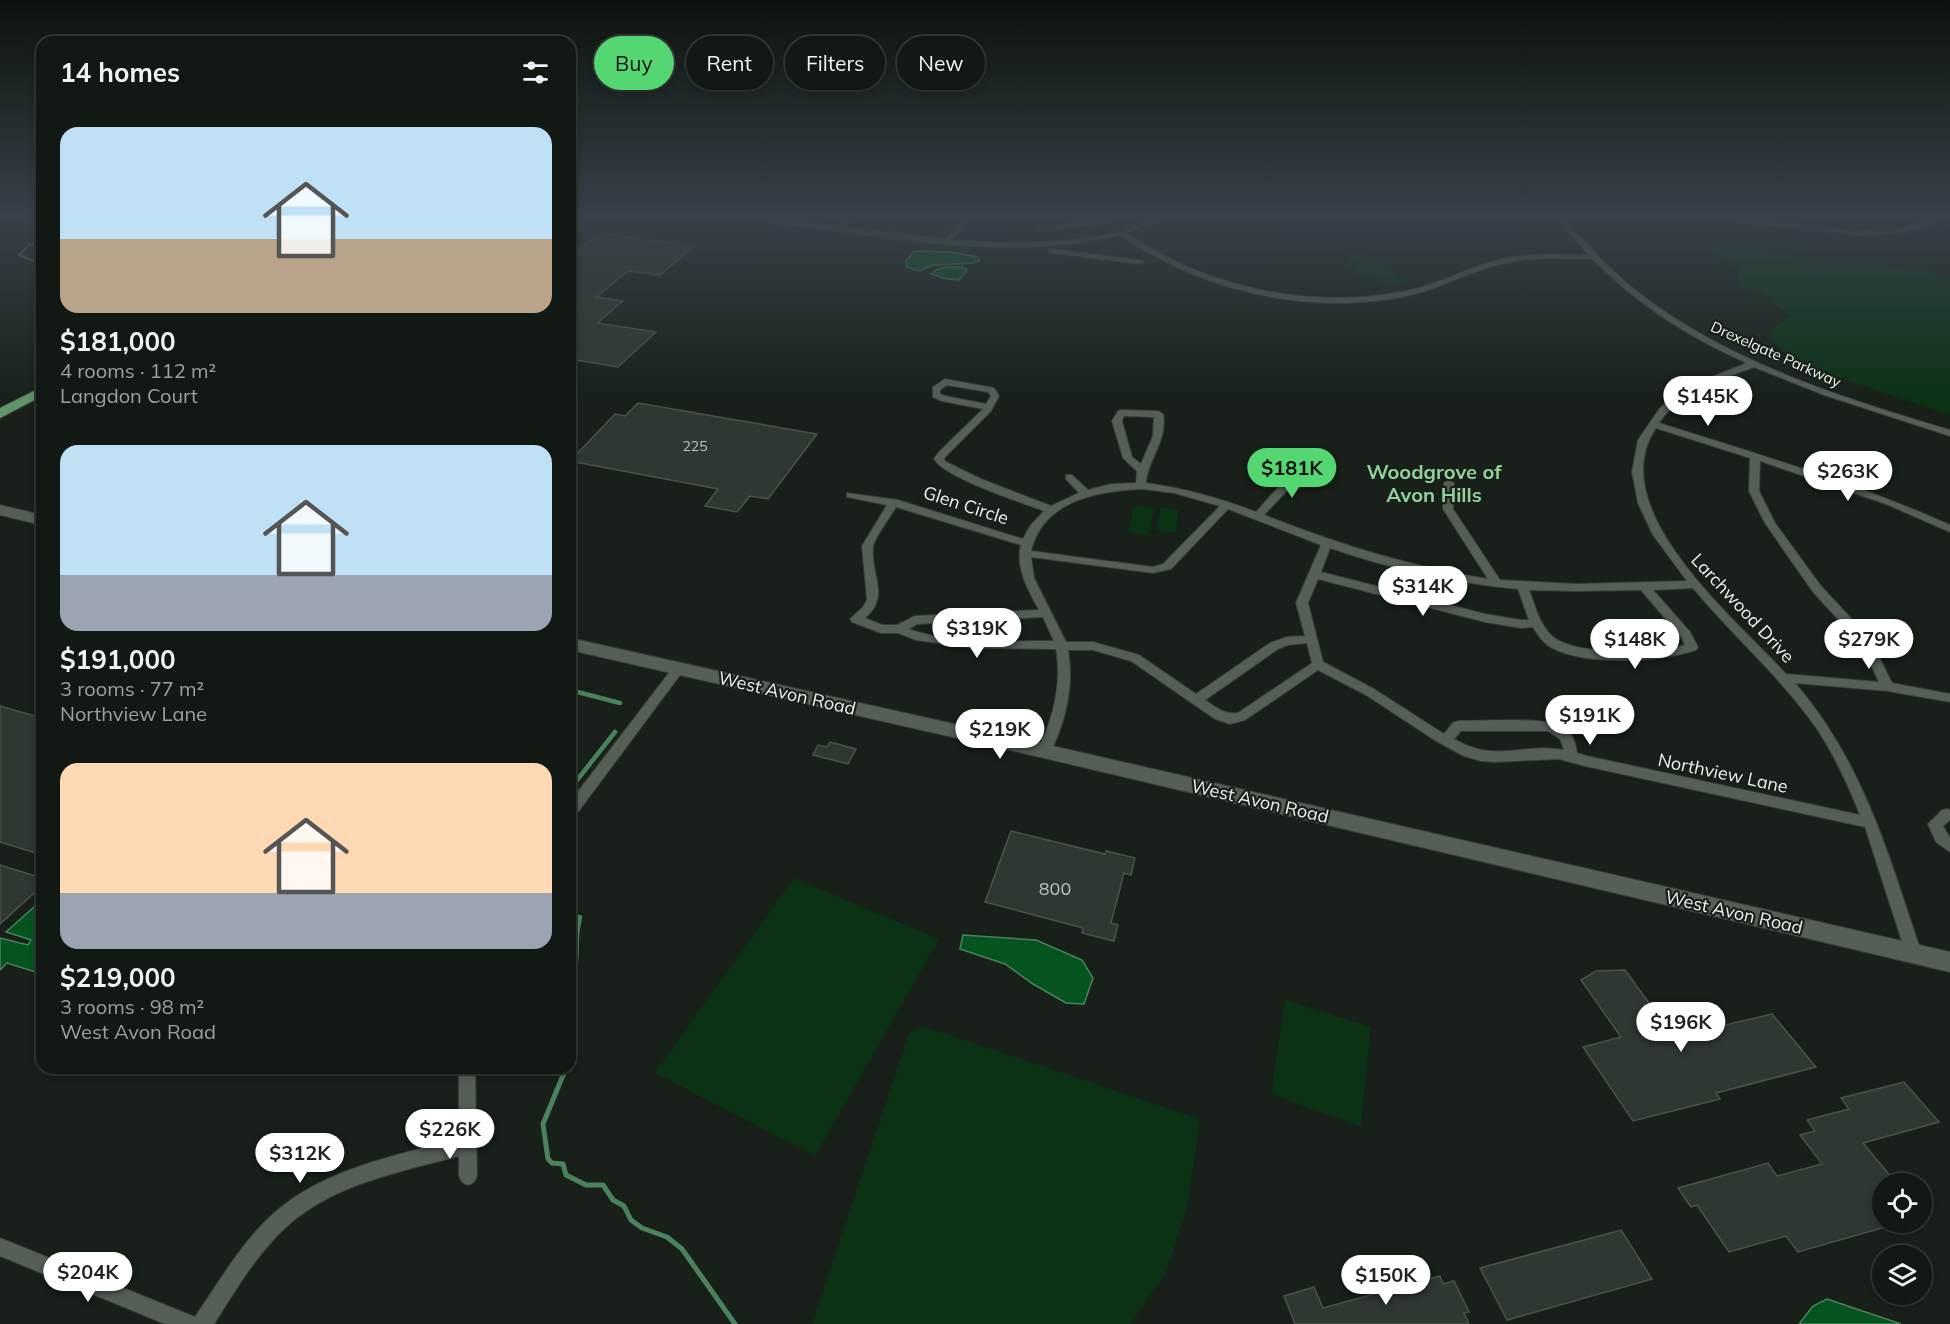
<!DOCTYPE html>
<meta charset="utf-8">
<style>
body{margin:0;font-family:Mulish,sans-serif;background:#1b211c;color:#f1f3f6;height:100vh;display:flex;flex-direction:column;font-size:22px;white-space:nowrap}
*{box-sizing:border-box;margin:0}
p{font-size:20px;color:#9ca0a0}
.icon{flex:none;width:33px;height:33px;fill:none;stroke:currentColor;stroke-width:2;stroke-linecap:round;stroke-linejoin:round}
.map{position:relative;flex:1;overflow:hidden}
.panel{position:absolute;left:36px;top:36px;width:540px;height:1038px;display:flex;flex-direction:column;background:#121813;border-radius:18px;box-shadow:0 3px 9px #0003,0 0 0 2px #313733}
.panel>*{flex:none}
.guide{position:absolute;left:594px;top:36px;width:570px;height:54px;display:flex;gap:12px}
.controls{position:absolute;left:1872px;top:1173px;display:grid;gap:12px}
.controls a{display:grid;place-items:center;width:60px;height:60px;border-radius:50%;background:#121813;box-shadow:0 3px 9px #0003,0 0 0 2px #313733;font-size:30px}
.price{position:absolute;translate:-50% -51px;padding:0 14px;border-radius:21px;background:#fff;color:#222;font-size:20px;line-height:39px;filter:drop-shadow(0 2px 3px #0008)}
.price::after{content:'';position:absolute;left:50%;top:36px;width:18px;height:14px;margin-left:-9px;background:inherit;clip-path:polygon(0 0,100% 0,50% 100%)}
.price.selected{background:#54d672;color:#111}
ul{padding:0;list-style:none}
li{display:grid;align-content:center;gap:12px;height:318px;padding:0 24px}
li span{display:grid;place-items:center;height:186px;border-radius:18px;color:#555}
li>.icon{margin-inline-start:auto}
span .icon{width:108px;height:108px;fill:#fffc;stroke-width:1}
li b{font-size:26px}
h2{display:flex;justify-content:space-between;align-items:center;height:72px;padding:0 24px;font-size:26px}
.pill{padding:0 21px;border-radius:27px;background:#121813;box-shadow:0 3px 9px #0003,0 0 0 2px #313733;font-size:21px;line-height:54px}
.pill.selected{background:#54d672;color:#111}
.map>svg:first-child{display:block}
</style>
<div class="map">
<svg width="1950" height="1324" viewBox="0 0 1950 1324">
<rect width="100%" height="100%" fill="#182019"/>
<path fill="#0c3215" d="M 1694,244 L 1931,272 L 1950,278 L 1950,415 L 1823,372 L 1785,354 L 1767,333 L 1789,316 L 1762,292 L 1738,285 L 1738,268 L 1731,261 Z
M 1348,251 C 1361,254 1397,270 1402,282 L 1395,286 L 1359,273 L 1348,264 Z
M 1134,505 L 1154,508 L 1149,535 L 1128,532 Z
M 1161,507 L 1179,510 L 1175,533 L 1156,530 Z
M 794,878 L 939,939 L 815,1156 L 655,1073 Z
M 1285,1000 L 1371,1027 L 1361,1127 L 1271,1094 Z
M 926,1027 L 1200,1119 L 1187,1209 L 1166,1273 L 1130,1324 L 812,1324 L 910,1032 Z"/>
<path fill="#05531f" stroke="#4a825c" stroke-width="1.5" d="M 914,251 L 950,252 L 977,257 L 980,260 L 973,263 L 933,265 L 918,271 L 907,267 L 906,261 Z
M 945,267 L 962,267 L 967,270 L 959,280 L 947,279 L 931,274 L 936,270 Z
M 34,907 L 42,910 L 42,974 L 7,963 L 0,970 L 0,938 L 28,945 L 31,940 L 6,932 Z
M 963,935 L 1036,940 L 1082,960 L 1093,978 L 1084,1004 L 1066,1003 L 1033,984 L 1005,964 L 960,949 Z
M 1827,1299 L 1901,1324 L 1799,1324 L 1813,1306 Z"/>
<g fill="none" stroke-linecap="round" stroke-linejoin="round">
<path stroke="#4a825c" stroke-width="2" d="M 42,241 L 29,245 L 19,255 L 42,264"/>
<path stroke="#4a825c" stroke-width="4.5" d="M 570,690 L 620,703
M 570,789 L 615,732
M 570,917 L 580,917 L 577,933"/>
<path stroke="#4a825c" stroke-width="5" d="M 570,1002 L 576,959 L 577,931
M 570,1035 L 570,1058
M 566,1068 L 543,1124 L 548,1159 L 552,1163 L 563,1164 L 566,1175 L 586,1185 L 603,1185 L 613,1200 L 624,1206 L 631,1220 L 642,1228 L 667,1237 L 682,1249 L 735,1324"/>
</g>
<path fill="#2f3830" stroke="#49534a" stroke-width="1.5" d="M 600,233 L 695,246 L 660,275 L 628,271 L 596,297 L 623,301 L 597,323 L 656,332 L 618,367 L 570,359 L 570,255 Z
M 638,403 L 817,434 L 768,499 L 750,496 L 737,512 L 705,506 L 718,489 L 570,461 L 615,414 L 625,416 Z
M 0,706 L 42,718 L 42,855 L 0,842 Z
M 830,742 L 856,749 L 848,764 L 813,755 L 818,745 L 827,747 Z
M 1011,831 L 1105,854 L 1106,851 L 1135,858 L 1131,875 L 1124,873 L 1111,923 L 1118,925 L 1114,941 L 1082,933 L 1083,928 L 985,902 Z
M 0,865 L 42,878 L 42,886 L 0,924 Z
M 1625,970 L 1674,1037 L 1772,1014 L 1816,1067 L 1716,1093 L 1720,1099 L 1633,1121 L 1583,1047 L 1621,1037 L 1581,980 L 1596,971 Z
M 1904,1082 L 1939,1122 L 1863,1143 L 1897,1184 L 1882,1184 L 1882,1228 L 1798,1252 L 1786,1236 L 1729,1252 L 1697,1205 L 1691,1207 L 1678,1188 L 1768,1163 L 1777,1176 L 1822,1164 L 1800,1135 L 1815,1131 L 1807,1120 L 1849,1109 L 1841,1098 Z
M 1621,1230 L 1652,1279 L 1507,1320 L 1480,1268 Z
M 1440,1276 L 1443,1284 L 1454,1281 L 1469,1312 L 1464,1313 L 1469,1324 L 1295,1324 L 1284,1296 L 1314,1287 L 1323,1308 Z"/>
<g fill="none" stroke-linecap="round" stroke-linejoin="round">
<defs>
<path id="minor" d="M 739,216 L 758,216 L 838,226 L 848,216 L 855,216 L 845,227 L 945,239 L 966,216 L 973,216 L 952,240 C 1000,243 1048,245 1095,237 C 1107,235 1120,232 1131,228 C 1144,223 1156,216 1170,216 L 1127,233 C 1208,289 1314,311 1411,290 C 1439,284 1465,269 1493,261 C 1524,253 1557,254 1589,255 L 1554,216 L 1561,216 C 1584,241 1608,268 1635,290 C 1725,361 1841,398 1950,430 L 1950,436 L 1824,395 L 1754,367 C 1720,380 1680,391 1659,423 C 1757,454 1856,483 1950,525 L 1950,532 L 1886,504 L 1760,461 L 1759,491 L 1775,523 L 1821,586 L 1870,639 L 1892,683 L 1950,694 L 1950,702 L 1888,691 L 1795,683 C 1865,765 1888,855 1922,954 L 1919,959 L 1914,961 L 1909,959 L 1906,954 L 1865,827 L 1585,766 L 1559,759 L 1494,762 L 1481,761 L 1464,756 L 1436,741 L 1366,695 L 1318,670 L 1245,720 L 1230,724 L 1215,719 L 1131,661 L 1093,650 L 1068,650 C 1074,684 1066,720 1051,751 L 1049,754 L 1039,754 L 1037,751 C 1053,720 1062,684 1056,649 L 973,648 L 916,640 L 898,633 L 881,633 L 852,622 L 850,619 L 863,607 L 867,600 L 862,546 L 887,505 L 847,497 L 847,493 L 898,500 L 1023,539 L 1030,526 L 1044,511 C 1021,502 945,478 934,459 L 939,452 L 983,409 L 942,401 L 933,397 L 933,387 L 945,379 L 994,388 L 999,396 L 991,411 L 946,456 L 944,459 L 946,462 L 981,479 L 1051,506 L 1079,493 L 1066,479 L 1066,475 L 1072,475 L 1088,490 L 1111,484 L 1136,483 L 1137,471 L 1123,458 L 1112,421 L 1118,411 L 1121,410 L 1158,411 L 1163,414 C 1168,441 1148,458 1146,483 C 1184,488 1220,498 1256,512 L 1285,480 L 1295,460 L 1301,460 L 1303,462 L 1294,483 L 1264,515 C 1337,544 1410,567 1488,579 L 1443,509 L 1444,483 L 1449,480 L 1454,483 L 1453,509 L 1500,580 L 1576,584 L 1687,581 L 1653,535 L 1638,503 L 1632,472 L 1638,440 L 1660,408 L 1669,400 L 1704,380 L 1747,363 C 1690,338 1636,304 1593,259 C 1561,259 1529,256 1498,265 C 1468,272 1441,288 1411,295 C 1312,317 1203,292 1120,235 C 998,265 864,232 742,218 ZM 947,385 L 988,392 L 991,396 L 986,404 L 945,396 L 940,394 L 940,390 ZM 1124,416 L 1154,417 L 1153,436 L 1141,464 L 1132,457 L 1122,421 ZM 1656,428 L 1750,458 L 1749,491 L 1765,523 L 1813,592 L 1861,644 L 1879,682 L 1786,674 C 1737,620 1601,509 1656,428 ZM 1143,489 L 1174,493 L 1220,506 L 1163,564 L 1153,567 L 1031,551 C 1043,500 1098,491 1143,489 ZM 896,507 L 1021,545 C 1015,567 1028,590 1039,610 L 915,616 L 897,625 L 882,625 L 865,618 C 891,596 870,575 873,547 C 874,538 891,516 896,507 ZM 1228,509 L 1321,545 L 1296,603 L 1305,636 L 1287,637 L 1270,643 L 1196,694 L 1139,655 L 1093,642 L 1066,642 L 1034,578 L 1031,557 L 1153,573 L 1171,569 ZM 1330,548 C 1391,569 1454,583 1518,589 L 1529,620 L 1521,620 L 1485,614 L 1321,572 ZM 1318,579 L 1485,622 L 1521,628 L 1533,627 C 1538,635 1543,643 1552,648 C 1586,666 1660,662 1696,650 L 1698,647 L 1690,632 L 1653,590 L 1693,588 C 1733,636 1781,677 1817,729 C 1835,756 1848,785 1860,815 L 1587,756 L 1577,753 C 1576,742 1571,731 1561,726 C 1545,717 1480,721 1458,721 L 1453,723 L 1444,734 L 1374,689 L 1323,662 L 1308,603 ZM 1529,590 L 1576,591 L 1641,590 L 1681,637 L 1685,645 C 1657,654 1574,656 1552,636 C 1539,624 1535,605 1529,590 ZM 1043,617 L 1054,641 C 1012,641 947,644 909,629 L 917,624 ZM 1307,643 L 1312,663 L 1238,713 C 1224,715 1216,707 1205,700 L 1278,649 L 1288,645 ZM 1461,731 L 1548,731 L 1560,739 L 1564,750 C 1522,742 1497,764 1454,739 Z
M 1118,216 L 1127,216 L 1115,221 L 1042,231 L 1038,229 L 1042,227 Z
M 1704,216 L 1724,216 L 1859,231 L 1901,229 L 1941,216 L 1947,217 L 1902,233 L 1859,235 L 1707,218 Z
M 1049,249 L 1140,260 L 1144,262 L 1140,264 L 1052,253 L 1048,251 Z
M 679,664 L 685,668 L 683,671 L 575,816 L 570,817 L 570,802 L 675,665 Z
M 1947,809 L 1950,810 L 1950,820 L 1943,826 L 1950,838 L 1950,852 L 1936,842 L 1928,824 L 1942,810 Z
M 459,1068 L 475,1068 L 477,1176 L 474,1182 L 468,1185 L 462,1182 L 459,1176 L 459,1156 C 400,1172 332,1184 285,1228 C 256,1255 235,1291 214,1324 L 165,1324 L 0,1256 L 0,1238 L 195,1317 C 219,1282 241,1243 273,1214 C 323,1169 396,1155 459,1139 Z"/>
<path id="secondary" d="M 0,505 L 42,515 L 42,525 L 0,515 Z
M 570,638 L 1044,744 L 1950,952 L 1950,972 L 1044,758 L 570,650 Z"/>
<path id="primary" d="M 42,387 L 42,396 L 0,418 L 0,408 Z"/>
</defs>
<use href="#minor" stroke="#373d38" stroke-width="2"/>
<use href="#secondary" stroke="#373d38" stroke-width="2"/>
<use href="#primary" stroke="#373d38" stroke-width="2"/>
<use href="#minor" fill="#555f56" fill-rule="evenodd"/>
<use href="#secondary" fill="#555f56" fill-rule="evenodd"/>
<use href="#primary" fill="#5f9569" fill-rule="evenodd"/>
</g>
<linearGradient id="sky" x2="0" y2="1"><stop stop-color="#0d120e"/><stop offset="0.54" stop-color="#374249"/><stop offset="1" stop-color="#374249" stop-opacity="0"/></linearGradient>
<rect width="1950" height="401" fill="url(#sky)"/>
<g text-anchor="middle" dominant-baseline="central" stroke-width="4.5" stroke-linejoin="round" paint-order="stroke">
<g font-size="14" fill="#bcc3bd">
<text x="695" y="446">225</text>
</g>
<g font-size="15" fill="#ebf1ec" stroke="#182019">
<text transform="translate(1776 354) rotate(24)">Drexelgate Parkway</text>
</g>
<g font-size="18" fill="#ebf1ec" stroke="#182019">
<text transform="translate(966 505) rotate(18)">Glen Circle</text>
<text transform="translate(1743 608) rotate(47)">Larchwood Drive</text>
<text transform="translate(787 693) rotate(13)">West Avon Road</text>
<text transform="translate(1723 773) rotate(12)">Northview Lane</text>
<text transform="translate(1260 801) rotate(13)">West Avon Road</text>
<text transform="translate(1734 912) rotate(13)">West Avon Road</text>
</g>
<g font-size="18" fill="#bcc3bd">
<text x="1055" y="888">800</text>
</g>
<g font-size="20" font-weight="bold" fill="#92d19b" stroke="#182019">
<text x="1434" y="471">Woodgrove of<tspan x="1434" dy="23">Avon Hills</tspan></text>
</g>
</g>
</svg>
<div class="controls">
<a><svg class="icon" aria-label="locate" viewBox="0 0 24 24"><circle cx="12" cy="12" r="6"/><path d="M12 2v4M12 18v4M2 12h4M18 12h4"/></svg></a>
<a><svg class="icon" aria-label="layers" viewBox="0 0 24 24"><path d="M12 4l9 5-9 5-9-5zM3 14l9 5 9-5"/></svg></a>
</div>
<b class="price" style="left:1708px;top:427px">$145K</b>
<b class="price selected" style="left:1292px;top:499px">$181K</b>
<b class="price" style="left:1848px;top:502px">$263K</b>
<b class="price" style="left:1423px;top:617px">$314K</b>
<b class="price" style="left:977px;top:659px">$319K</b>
<b class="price" style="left:1635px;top:670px">$148K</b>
<b class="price" style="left:1869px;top:670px">$279K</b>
<b class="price" style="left:1590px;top:746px">$191K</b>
<b class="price" style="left:1000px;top:760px">$219K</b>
<b class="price" style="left:1681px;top:1053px">$196K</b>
<b class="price" style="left:450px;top:1160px">$226K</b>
<b class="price" style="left:300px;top:1184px">$312K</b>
<b class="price" style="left:88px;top:1303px">$204K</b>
<b class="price" style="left:1386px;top:1306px">$150K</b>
<div class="guide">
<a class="pill selected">Buy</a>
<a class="pill">Rent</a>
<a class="pill">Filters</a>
<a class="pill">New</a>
</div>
<section class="panel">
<h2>14 homes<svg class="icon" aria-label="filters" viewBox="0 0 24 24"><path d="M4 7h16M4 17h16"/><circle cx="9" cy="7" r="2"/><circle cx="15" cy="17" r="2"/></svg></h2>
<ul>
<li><span style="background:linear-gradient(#bfe0f5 60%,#b9a48a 0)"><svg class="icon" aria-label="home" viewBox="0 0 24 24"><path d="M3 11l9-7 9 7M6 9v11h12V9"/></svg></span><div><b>$181,000</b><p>4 rooms · 112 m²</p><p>Langdon Court</p></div></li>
<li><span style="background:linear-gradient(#bfe0f5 70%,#9aa5b1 0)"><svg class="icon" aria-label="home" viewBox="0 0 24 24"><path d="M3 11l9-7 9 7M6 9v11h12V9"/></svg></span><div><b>$191,000</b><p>3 rooms · 77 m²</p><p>Northview Lane</p></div></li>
<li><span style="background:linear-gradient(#ffd9b3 70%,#9aa5b1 0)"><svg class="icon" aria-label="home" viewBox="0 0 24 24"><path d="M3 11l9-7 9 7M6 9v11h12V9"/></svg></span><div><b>$219,000</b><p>3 rooms · 98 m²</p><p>West Avon Road</p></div></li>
</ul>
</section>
</div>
